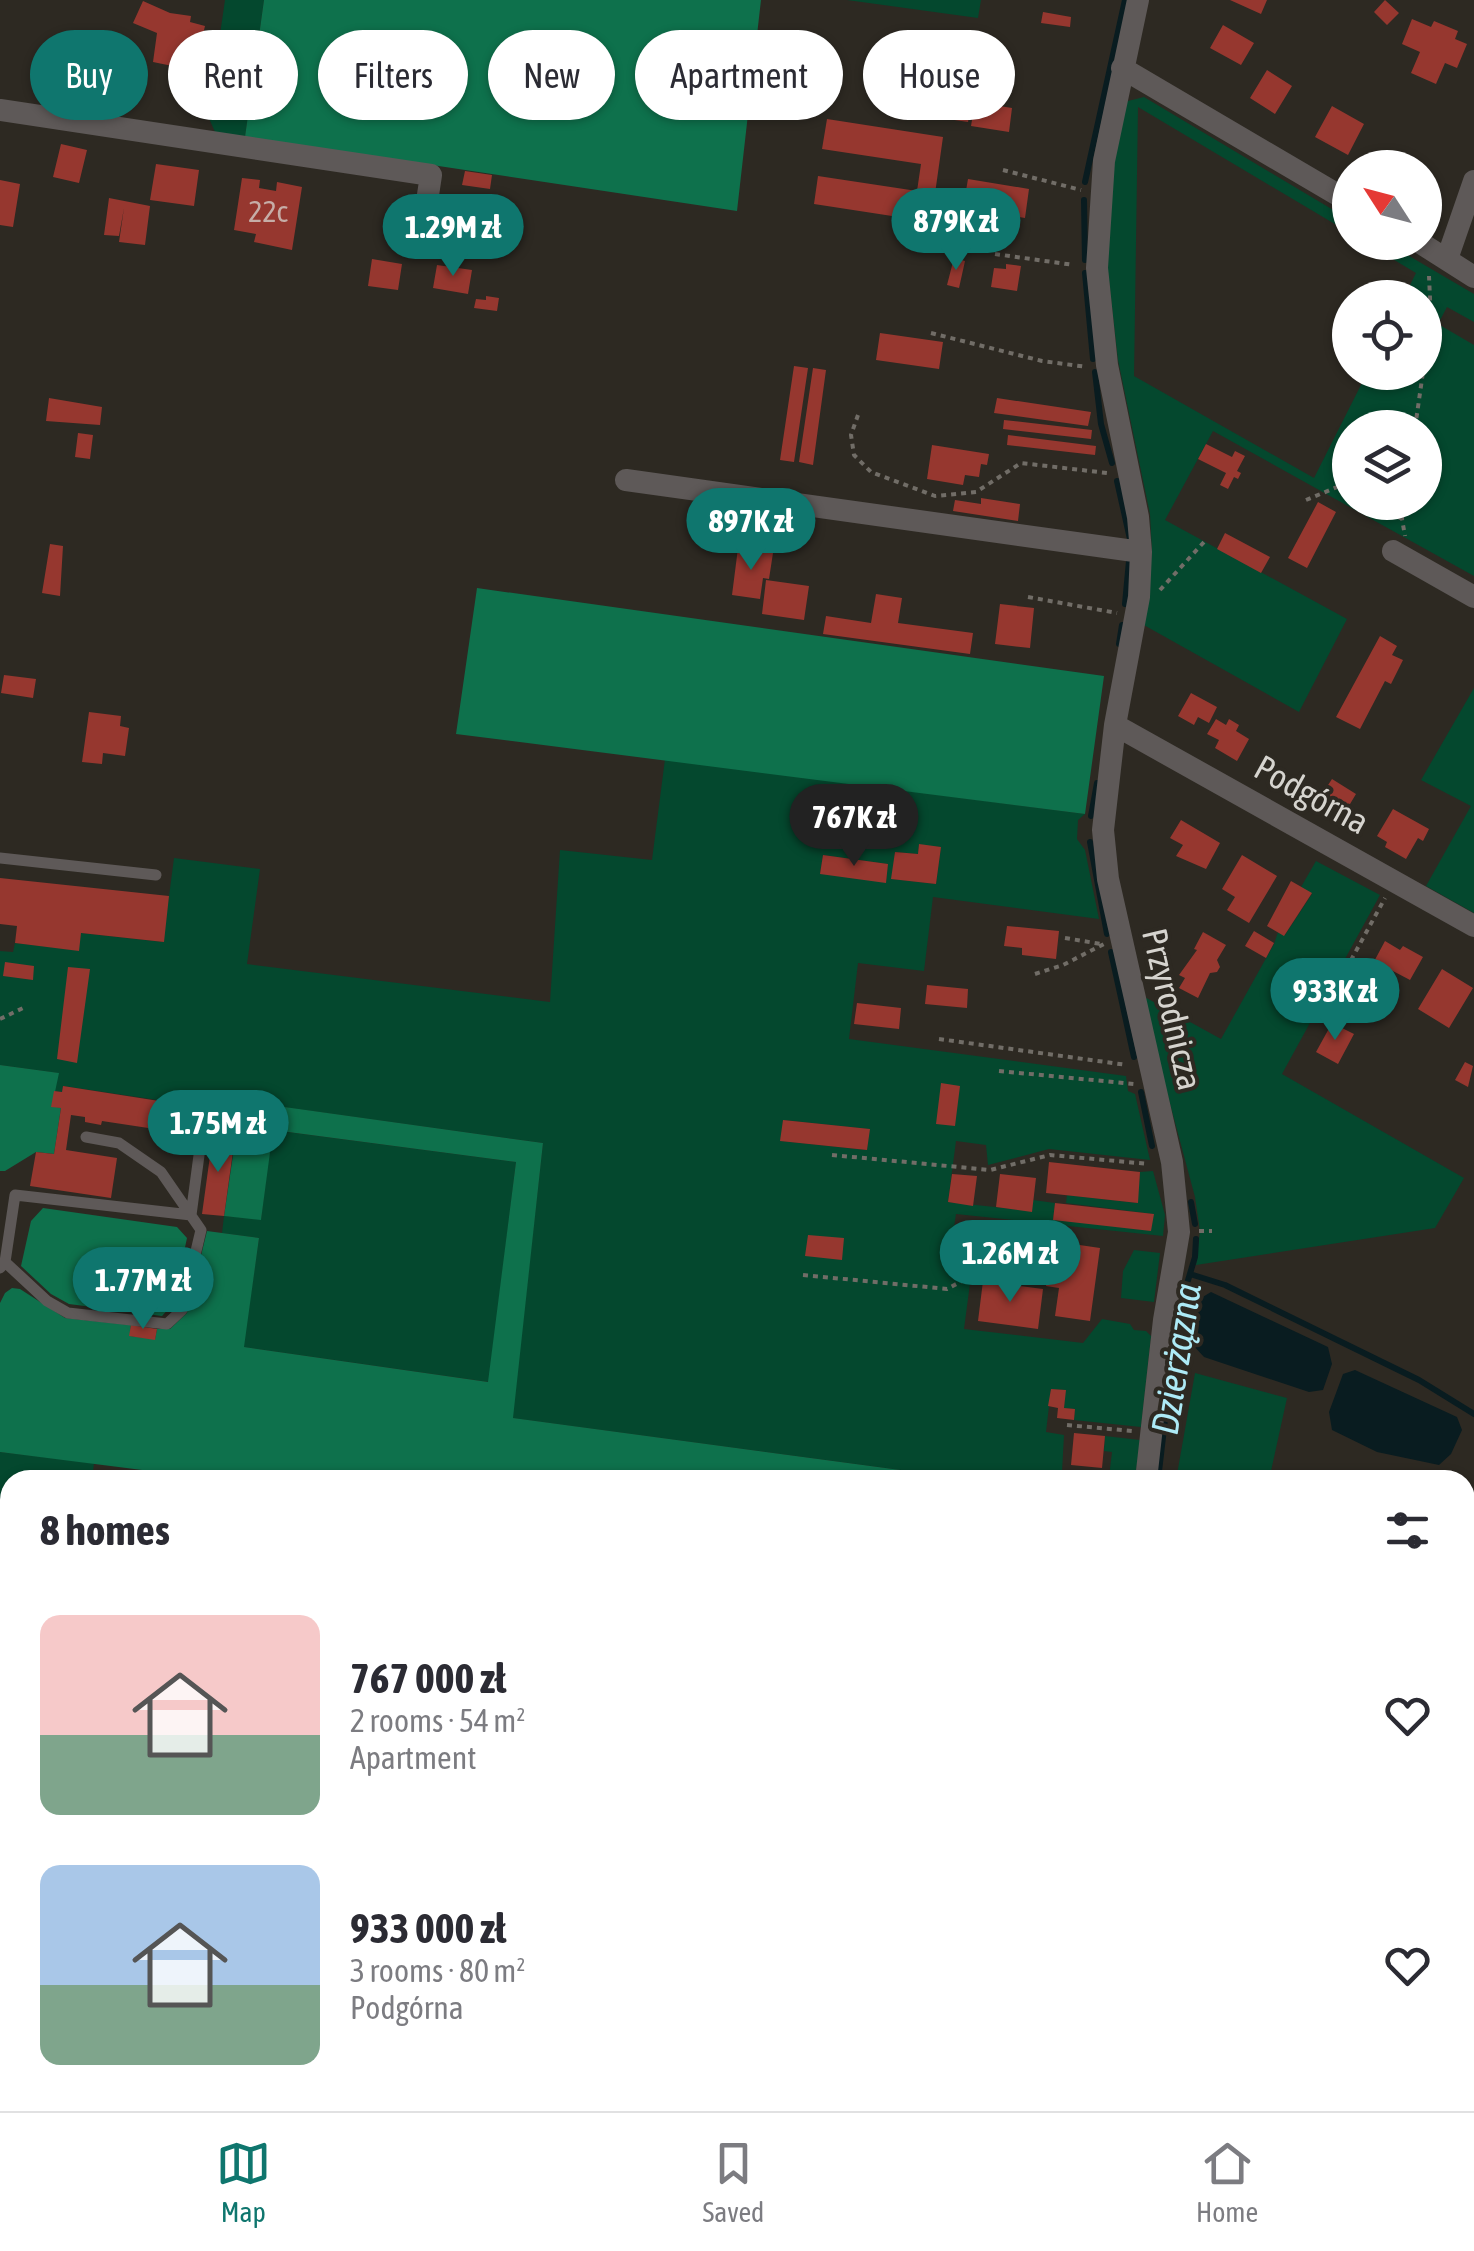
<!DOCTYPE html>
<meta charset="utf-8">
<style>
body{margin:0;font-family:"Asap Condensed",sans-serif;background:#f7f7f7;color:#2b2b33;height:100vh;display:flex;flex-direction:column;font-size:38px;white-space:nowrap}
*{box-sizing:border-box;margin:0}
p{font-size:32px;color:#7c7c81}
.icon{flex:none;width:55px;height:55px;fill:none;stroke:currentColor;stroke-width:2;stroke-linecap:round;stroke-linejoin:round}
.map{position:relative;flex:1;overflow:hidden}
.drawer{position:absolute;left:0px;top:1470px;width:1475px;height:642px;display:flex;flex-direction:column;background:#fff;border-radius:30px 30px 0 0;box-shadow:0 2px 8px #0004}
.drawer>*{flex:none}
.hud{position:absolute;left:30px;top:30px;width:1415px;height:90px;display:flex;gap:20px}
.needle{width:65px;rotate:306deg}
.tools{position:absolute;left:1332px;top:150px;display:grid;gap:20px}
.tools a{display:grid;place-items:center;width:110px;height:110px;border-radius:50%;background:#fff;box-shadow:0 2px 8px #0004;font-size:50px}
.price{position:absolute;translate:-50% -85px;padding:0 22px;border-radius:35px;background:#0f766e;color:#fff;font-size:32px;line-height:65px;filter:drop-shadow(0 2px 5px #0008)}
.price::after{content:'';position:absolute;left:50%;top:60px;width:30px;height:22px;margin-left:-15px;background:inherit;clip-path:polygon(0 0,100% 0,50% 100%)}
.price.on{background:#222;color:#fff}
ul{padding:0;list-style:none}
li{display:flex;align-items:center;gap:30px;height:250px;padding:0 40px}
li span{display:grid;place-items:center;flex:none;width:280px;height:200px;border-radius:20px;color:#555}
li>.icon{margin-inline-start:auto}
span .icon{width:120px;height:120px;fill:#fffc;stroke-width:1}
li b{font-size:42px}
h2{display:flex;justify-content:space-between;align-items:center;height:120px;padding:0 40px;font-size:42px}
.tag{padding:0 35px;border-radius:45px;background:#fff;box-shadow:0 2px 8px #0004;font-size:35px;line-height:90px}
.tag.on{background:#0f766e;color:#fff}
.tab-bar{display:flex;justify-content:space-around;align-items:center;height:140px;border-top:2px solid #e1e1e2;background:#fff;font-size:28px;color:#7c7c81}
.tab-bar a{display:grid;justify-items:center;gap:5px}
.tab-bar .on{color:#0f766e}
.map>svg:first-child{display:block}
</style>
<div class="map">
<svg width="1474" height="2111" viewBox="0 0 1474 2111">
<rect width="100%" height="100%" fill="#2d2922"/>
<path fill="#04482e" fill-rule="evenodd" d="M 225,0 L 264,0 L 245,137 L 215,132 L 208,116 Z
M 847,0 L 981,0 L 978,18 Z
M 1144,97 L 1350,220 L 1350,233 L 1138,107 L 1134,376 L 1314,478 L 1367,373 L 1425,372 L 1425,298 L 1404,297 L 1416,273 L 1366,243 L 1387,243 L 1474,294 L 1474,322 L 1447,307 L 1438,324 L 1474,345 L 1474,576 L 1213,431 L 1165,520 L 1347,619 L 1299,712 L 1142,624 L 1152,552 L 1150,514 L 1118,360 L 1108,271 L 1109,193 L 1124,102 ZM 1350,428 L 1425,428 L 1425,502 L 1350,502 Z
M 1474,688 L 1474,913 L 1426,886 L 1471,806 L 1421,780 Z
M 665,759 L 1085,814 L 1078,820 L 1077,839 L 1085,850 L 1099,919 L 933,897 L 924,971 L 858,963 L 849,1039 L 1126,1076 L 1128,1091 L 1135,1094 L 1150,1160 L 1049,1149 L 988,1165 L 986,1145 L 956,1141 L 948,1202 L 1031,1211 L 1033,1200 L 1055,1203 L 1053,1220 L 1153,1214 L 1066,1203 L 1067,1195 L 1137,1203 L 1140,1172 L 1153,1171 L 1165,1215 L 1163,1236 L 956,1214 L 947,1273 L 971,1276 L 964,1329 L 1083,1343 L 1102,1319 L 1130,1324 L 1134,1330 L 1146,1331 L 1151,1336 L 1141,1427 L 1074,1420 L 1075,1409 L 1064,1408 L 1065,1390 L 1051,1389 L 1046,1432 L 1064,1435 L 1062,1472 L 1109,1477 L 1112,1452 L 1104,1451 L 1105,1436 L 1140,1440 L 1135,1480 L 975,1480 L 512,1418 L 543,1143 L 240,1101 L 239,1112 L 63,1086 L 62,1092 L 54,1091 L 58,1073 L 0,1065 L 0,951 L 13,952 L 15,943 L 78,950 L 81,933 L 163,942 L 174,858 L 260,869 L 247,964 L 550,1002 L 560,850 L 652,860 ZM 919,845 L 941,847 L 936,884 L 892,879 L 895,852 L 918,854 ZM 823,855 L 888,864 L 886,882 L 820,873 ZM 783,1120 L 869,1129 L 867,1150 L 781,1141 Z
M 1316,861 L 1380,895 L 1282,1074 L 1464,1178 L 1435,1228 L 1196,1265 L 1200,1231 L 1195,1197 L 1141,995 L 1221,1039 L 1274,944 L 1278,932 L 1285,935 L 1312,894 L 1301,887 Z
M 272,1130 L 516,1162 L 489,1382 L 243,1347 L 259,1238 L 222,1233 L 224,1216 L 261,1219 Z
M 1134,1250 L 1160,1253 L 1154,1302 L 1121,1298 L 1123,1271 Z
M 1195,1373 L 1287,1398 L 1269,1480 L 1176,1480 Z
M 0,1452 L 94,1463 L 92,1480 L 10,1480 L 10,1801 L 0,1800 Z
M 193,2103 L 193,2102 L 314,2103 L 313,2111 L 192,2111 Z"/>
<path fill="#0e714c" d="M 264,0 L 761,0 L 737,211 L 245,137 Z
M 477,588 L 1104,676 L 1085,814 L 456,734 Z
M 0,1065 L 59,1073 L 52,1106 L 61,1108 L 54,1154 L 36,1152 L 5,1171 L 0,1171 Z
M 241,1101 L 543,1143 L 513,1418 L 975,1480 L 221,1480 L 0,1452 L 0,1303 L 5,1293 L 12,1288 L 20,1289 L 65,1318 L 131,1325 L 130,1336 L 155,1339 L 157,1329 L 170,1329 L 187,1313 L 207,1231 L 259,1238 L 244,1347 L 488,1382 L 516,1162 L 273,1130 L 261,1220 L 224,1216 Z
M 43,1208 L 177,1227 L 187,1238 L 173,1304 L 162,1316 L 69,1304 L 51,1294 L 21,1266 L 31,1221 Z"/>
<path fill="#091c20" d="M 1211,1292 L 1328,1347 L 1332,1364 L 1323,1390 L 1309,1392 L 1204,1357 L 1191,1343 L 1201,1298 Z
M 1355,1370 L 1457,1417 L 1462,1430 L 1451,1454 L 1439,1465 L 1377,1452 L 1332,1430 L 1329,1412 L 1343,1374 Z"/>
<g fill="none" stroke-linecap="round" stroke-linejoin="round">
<path stroke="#091c20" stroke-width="6" d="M 1085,182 L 1125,0
M 1084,200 L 1085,260
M 1085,273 L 1093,359
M 1095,372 L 1101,424 L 1112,463
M 1117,481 L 1130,539
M 1125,604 L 1129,561
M 1119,644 L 1122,625
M 1091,816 L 1097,783
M 1090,842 L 1107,934
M 1111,952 L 1134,1057
M 1141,1092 L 1152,1146
M 1191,1202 L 1195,1224
M 1190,1274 L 1225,1285 L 1419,1380 L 1474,1414
M 1158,1480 L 1177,1317 L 1195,1257 L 1196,1239"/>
</g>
<path fill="#96372f" d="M 1230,0 L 1267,0 L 1261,14 Z
M 1385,0 L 1399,13 L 1387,25 L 1374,12 Z
M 143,1 L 170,13 L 191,16 L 190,22 L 205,26 L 198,55 L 187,53 L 182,68 L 153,62 L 157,33 L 133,23 Z
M 1043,12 L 1071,17 L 1070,27 L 1041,23 Z
M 1412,19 L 1431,27 L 1434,21 L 1458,31 L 1455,39 L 1467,44 L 1457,68 L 1445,63 L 1436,84 L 1411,73 L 1420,52 L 1402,44 Z
M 1223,25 L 1254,43 L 1241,65 L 1210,48 Z
M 1267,70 L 1292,86 L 1275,114 L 1250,98 Z
M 937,96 L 972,102 L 968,122 L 934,117 Z
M 975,102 L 1012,108 L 1009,132 L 971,126 Z
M 1332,106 L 1364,124 L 1348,155 L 1315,137 Z
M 827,119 L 943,137 L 931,222 L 814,204 L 818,176 L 917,191 L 921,164 L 822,149 Z
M 61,144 L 87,150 L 79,183 L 53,177 Z
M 156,164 L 199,170 L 194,206 L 150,200 Z
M 465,171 L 492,175 L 490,189 L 462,185 Z
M 242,178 L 260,180 L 259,188 L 276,191 L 277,182 L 302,187 L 292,250 L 254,242 L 256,234 L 234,230 Z
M 968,179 L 1029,189 L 1025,218 L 963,208 Z
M 0,180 L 20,184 L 13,227 L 0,225 Z
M 109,198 L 150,206 L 145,245 L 119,242 L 124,208 L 119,236 L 104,235 Z
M 458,204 L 489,209 L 484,241 L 453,236 Z
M 954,258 L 965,261 L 959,288 L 947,285 Z
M 372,259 L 402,264 L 398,290 L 368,286 Z
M 1006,264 L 1021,266 L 1017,291 L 991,287 L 994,268 L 1006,269 Z
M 437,265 L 472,270 L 468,294 L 433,288 Z
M 486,296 L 499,298 L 497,311 L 474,308 L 476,299 L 486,300 Z
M 880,333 L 943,342 L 939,369 L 876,360 Z
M 794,366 L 808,368 L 794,462 L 780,460 Z
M 813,368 L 826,370 L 813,465 L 799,462 Z
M 49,398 L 102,407 L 100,425 L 46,421 Z
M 997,398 L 1091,412 L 1088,426 L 994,413 Z
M 1004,420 L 1092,430 L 1091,439 L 1003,429 Z
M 78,433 L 93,435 L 90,459 L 75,457 Z
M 1008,435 L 1096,446 L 1095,455 L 1007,445 Z
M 1206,444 L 1232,457 L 1235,451 L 1245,456 L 1237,471 L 1241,473 L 1238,479 L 1234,477 L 1228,489 L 1220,485 L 1226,473 L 1198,459 Z
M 932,445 L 989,454 L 987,465 L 981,464 L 979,477 L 965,475 L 963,485 L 927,479 Z
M 981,498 L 1020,504 L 1018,521 L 953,511 L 955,500 L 981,504 Z
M 1318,502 L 1336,512 L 1307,568 L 1288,558 Z
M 1225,533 L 1270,557 L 1261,573 L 1217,549 Z
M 50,544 L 63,546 L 60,596 L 42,593 Z
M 738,548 L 773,553 L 769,579 L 763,578 L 760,599 L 732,595 Z
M 766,580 L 809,586 L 804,620 L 762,614 Z
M 876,594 L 902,598 L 898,623 L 973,633 L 970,654 L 823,634 L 826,616 L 871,623 Z
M 1000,604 L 1034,608 L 1030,648 L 995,644 Z
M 1380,636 L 1397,646 L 1392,655 L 1403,660 L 1391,684 L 1385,681 L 1360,729 L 1336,717 Z
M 4,675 L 36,679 L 33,698 L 1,693 Z
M 1191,693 L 1217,707 L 1209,723 L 1198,717 L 1194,725 L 1178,716 Z
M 89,712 L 121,716 L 120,726 L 129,728 L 125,756 L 103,753 L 102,764 L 82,762 Z
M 1216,719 L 1226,725 L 1229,719 L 1239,725 L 1236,731 L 1249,739 L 1237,761 L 1215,748 L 1219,740 L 1207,734 Z
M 1332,779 L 1356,794 L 1344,814 L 1335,808 L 1330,817 L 1320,811 L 1326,803 L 1319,799 Z
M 1393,809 L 1429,829 L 1423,841 L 1418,838 L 1406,859 L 1385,847 L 1387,842 L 1377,836 Z
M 1181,820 L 1220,843 L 1206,869 L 1176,856 L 1183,845 L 1170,838 Z
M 919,844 L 941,847 L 936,884 L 891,879 L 895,852 L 918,854 Z
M 823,855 L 888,864 L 886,883 L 820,874 Z
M 1242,855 L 1277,876 L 1249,923 L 1227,910 L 1235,897 L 1222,889 Z
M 0,878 L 169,896 L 164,942 L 81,933 L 79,951 L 15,943 L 17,926 L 0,924 Z
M 1291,881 L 1312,893 L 1284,936 L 1267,926 Z
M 1007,926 L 1059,931 L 1056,959 L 1022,955 L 1022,948 L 1004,946 Z
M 1254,931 L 1274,943 L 1266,958 L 1245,946 Z
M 1203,932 L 1226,945 L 1217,960 L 1220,967 L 1217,972 L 1210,973 L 1198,998 L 1179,988 L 1185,978 L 1179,975 L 1197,950 L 1194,949 Z
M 1385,941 L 1400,950 L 1403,946 L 1423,957 L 1410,980 L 1391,970 L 1386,978 L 1370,969 Z
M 5,962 L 34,966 L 33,980 L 3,976 Z
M 68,967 L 90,969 L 77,1063 L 57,1059 Z
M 1442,969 L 1473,988 L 1449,1028 L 1418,1009 Z
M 927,985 L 968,989 L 967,1008 L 925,1004 Z
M 857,1003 L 901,1008 L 899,1029 L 854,1024 Z
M 1332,1023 L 1354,1034 L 1338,1064 L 1316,1052 Z
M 1465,1062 L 1473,1066 L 1468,1087 L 1455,1080 Z
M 941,1083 L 960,1086 L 955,1126 L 936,1124 Z
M 63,1086 L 172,1103 L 168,1131 L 102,1121 L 101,1125 L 85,1122 L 85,1117 L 71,1115 L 66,1150 L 117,1158 L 111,1198 L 30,1186 L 36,1152 L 54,1154 L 61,1108 L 51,1107 L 54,1091 L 62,1092 Z
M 783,1120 L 870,1129 L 867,1150 L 780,1141 Z
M 213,1134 L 235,1137 L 224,1216 L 202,1214 Z
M 1049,1162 L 1140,1172 L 1138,1203 L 1046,1193 Z
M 952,1174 L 977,1176 L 973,1206 L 948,1202 Z
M 1000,1174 L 1036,1178 L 1032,1212 L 996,1207 Z
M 1055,1203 L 1154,1214 L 1151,1231 L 1053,1220 Z
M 808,1235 L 844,1238 L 842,1260 L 805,1256 Z
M 1032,1238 L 1100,1248 L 1090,1321 L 1055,1316 L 1059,1288 L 1046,1286 L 1049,1266 L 1029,1263 Z
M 983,1281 L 1043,1289 L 1038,1329 L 978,1321 Z
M 131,1325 L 157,1329 L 155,1340 L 129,1336 Z
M 1051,1389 L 1066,1390 L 1064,1408 L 1075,1409 L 1074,1420 L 1057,1418 L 1058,1408 L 1048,1406 Z
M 1074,1433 L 1105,1436 L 1102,1468 L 1071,1465 Z
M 1465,1804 L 1474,1807 L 1474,1874 L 1465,1871 Z
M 1465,1940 L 1474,1942 L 1474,1978 L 1465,1975 Z
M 447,2102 L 483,2105 L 482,2111 L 446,2111 Z
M 574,2102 L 617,2102 L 616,2111 L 573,2110 Z
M 732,2102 L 777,2102 L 774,2111 L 744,2111 L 745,2108 Z
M 1414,2102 L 1441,2102 L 1465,2111 L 1411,2111 Z"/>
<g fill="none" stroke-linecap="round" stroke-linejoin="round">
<path stroke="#716d67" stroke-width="4" stroke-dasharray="5 5" stroke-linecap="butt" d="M 1003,170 L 1081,190
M 995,254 L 1074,265
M 931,333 L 1042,361 L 1087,367
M 1425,360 L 1431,320 L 1429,276
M 858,415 L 851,435 L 854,455 L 871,472 L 935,496 L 976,492 L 1021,463 L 1107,473
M 1415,428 L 1423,372
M 1306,500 L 1342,485 L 1350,490
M 1373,502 L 1402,519 L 1405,536
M 1402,519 L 1404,502
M 1160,590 L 1204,542
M 1028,597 L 1117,613
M 1065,938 L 1101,944
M 1035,974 L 1063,965 L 1104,944
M 1327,1004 L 1385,898
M 0,1019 L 23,1008
M 939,1039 L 1127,1065
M 999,1071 L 1134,1084
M 832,1155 L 990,1170 L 1050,1155 L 1149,1164
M 1199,1231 L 1212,1231
M 803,1275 L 947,1289 L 1001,1260
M 1067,1425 L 1132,1431
M 0,1785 L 10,1711
M 1465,2089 L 1474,2092
M 982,2110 L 985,2111
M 1085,2111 L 1088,2102"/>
<path stroke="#5e5958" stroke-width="11" d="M 0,858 L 156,875
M 5,1262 L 47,1301 L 68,1313 L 167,1324 L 182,1310 L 201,1230 L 161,1172 L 119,1143 L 86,1137
M 0,1268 L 5,1262 L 15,1195 L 191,1215 L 204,1118
M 1224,2111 L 1227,2102"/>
<path stroke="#5e5958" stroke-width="22" d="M 1138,0 L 1104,161 L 1097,268 L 1107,365 L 1138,517 L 1141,552 L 1139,597 L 1115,725 L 1103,830 L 1108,879 L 1172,1162 L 1179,1232 L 1164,1320 L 1146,1480
M 1122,68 L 1350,202
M 0,110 L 431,175 L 423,228
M 1419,242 L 1474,277
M 1447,259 L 1474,181
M 626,480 L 1141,552
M 1393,551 L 1474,597
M 1115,725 L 1474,926
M 1013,2111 L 1016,2102"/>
<path stroke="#918785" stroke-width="25" d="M 0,1829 L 10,1830
M 1465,2056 L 1474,2059"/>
</g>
<g text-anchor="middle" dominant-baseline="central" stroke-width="8" stroke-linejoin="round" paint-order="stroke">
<g font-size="30" fill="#c6ada7">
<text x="268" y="211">22c</text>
</g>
<g font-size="35" fill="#d6d4cf" stroke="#2d2922">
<text transform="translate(1312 794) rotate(29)">Podgórna</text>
<text transform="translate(1173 1009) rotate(77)">Przyrodnicza</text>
</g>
<g font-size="38" font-style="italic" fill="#adeaf6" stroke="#2d2922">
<text transform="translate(1176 1359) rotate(-81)">Dzierżązna</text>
</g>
</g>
</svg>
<div class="tools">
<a><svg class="needle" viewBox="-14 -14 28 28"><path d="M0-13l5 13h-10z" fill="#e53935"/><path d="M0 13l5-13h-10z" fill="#7c7c81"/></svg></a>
<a><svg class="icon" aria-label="locate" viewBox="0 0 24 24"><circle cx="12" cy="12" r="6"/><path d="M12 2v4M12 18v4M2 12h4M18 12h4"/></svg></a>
<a><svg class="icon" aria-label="layers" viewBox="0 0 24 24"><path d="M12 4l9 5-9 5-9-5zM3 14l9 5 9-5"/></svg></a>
</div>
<b class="price" style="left:956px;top:273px">879K zł</b>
<b class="price" style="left:453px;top:279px">1.29M zł</b>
<b class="price" style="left:751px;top:573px">897K zł</b>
<b class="price on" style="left:854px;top:869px">767K zł</b>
<b class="price" style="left:1335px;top:1043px">933K zł</b>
<b class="price" style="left:218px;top:1175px">1.75M zł</b>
<b class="price" style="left:1010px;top:1305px">1.26M zł</b>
<b class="price" style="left:143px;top:1332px">1.77M zł</b>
<div class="hud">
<a class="tag on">Buy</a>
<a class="tag">Rent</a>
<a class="tag">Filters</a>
<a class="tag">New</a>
<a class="tag">Apartment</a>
<a class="tag">House</a>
</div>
<section class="drawer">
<h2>8 homes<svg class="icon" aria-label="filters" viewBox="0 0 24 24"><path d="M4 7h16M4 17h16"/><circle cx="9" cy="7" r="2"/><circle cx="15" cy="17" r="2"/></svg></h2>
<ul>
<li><span style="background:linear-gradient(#f6c9c9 60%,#7fa58c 0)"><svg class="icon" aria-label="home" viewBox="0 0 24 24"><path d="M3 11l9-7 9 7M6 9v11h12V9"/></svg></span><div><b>767 000 zł</b><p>2 rooms · 54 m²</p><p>Apartment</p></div><svg class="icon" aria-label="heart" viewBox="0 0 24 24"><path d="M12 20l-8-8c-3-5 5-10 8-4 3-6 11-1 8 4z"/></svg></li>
<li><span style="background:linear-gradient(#a9c7e8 60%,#7fa58c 0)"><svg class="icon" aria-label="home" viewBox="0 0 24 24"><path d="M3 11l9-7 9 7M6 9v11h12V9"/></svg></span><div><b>933 000 zł</b><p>3 rooms · 80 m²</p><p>Podgórna</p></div><svg class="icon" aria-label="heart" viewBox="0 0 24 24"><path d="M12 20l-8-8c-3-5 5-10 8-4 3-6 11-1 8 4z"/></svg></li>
</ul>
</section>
</div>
<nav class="tab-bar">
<a class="on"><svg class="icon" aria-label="map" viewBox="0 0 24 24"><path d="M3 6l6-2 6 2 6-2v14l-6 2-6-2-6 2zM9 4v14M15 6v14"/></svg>Map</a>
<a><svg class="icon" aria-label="saved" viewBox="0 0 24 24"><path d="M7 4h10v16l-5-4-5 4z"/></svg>Saved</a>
<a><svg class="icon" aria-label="home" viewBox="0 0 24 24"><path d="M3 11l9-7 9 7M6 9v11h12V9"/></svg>Home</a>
</nav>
